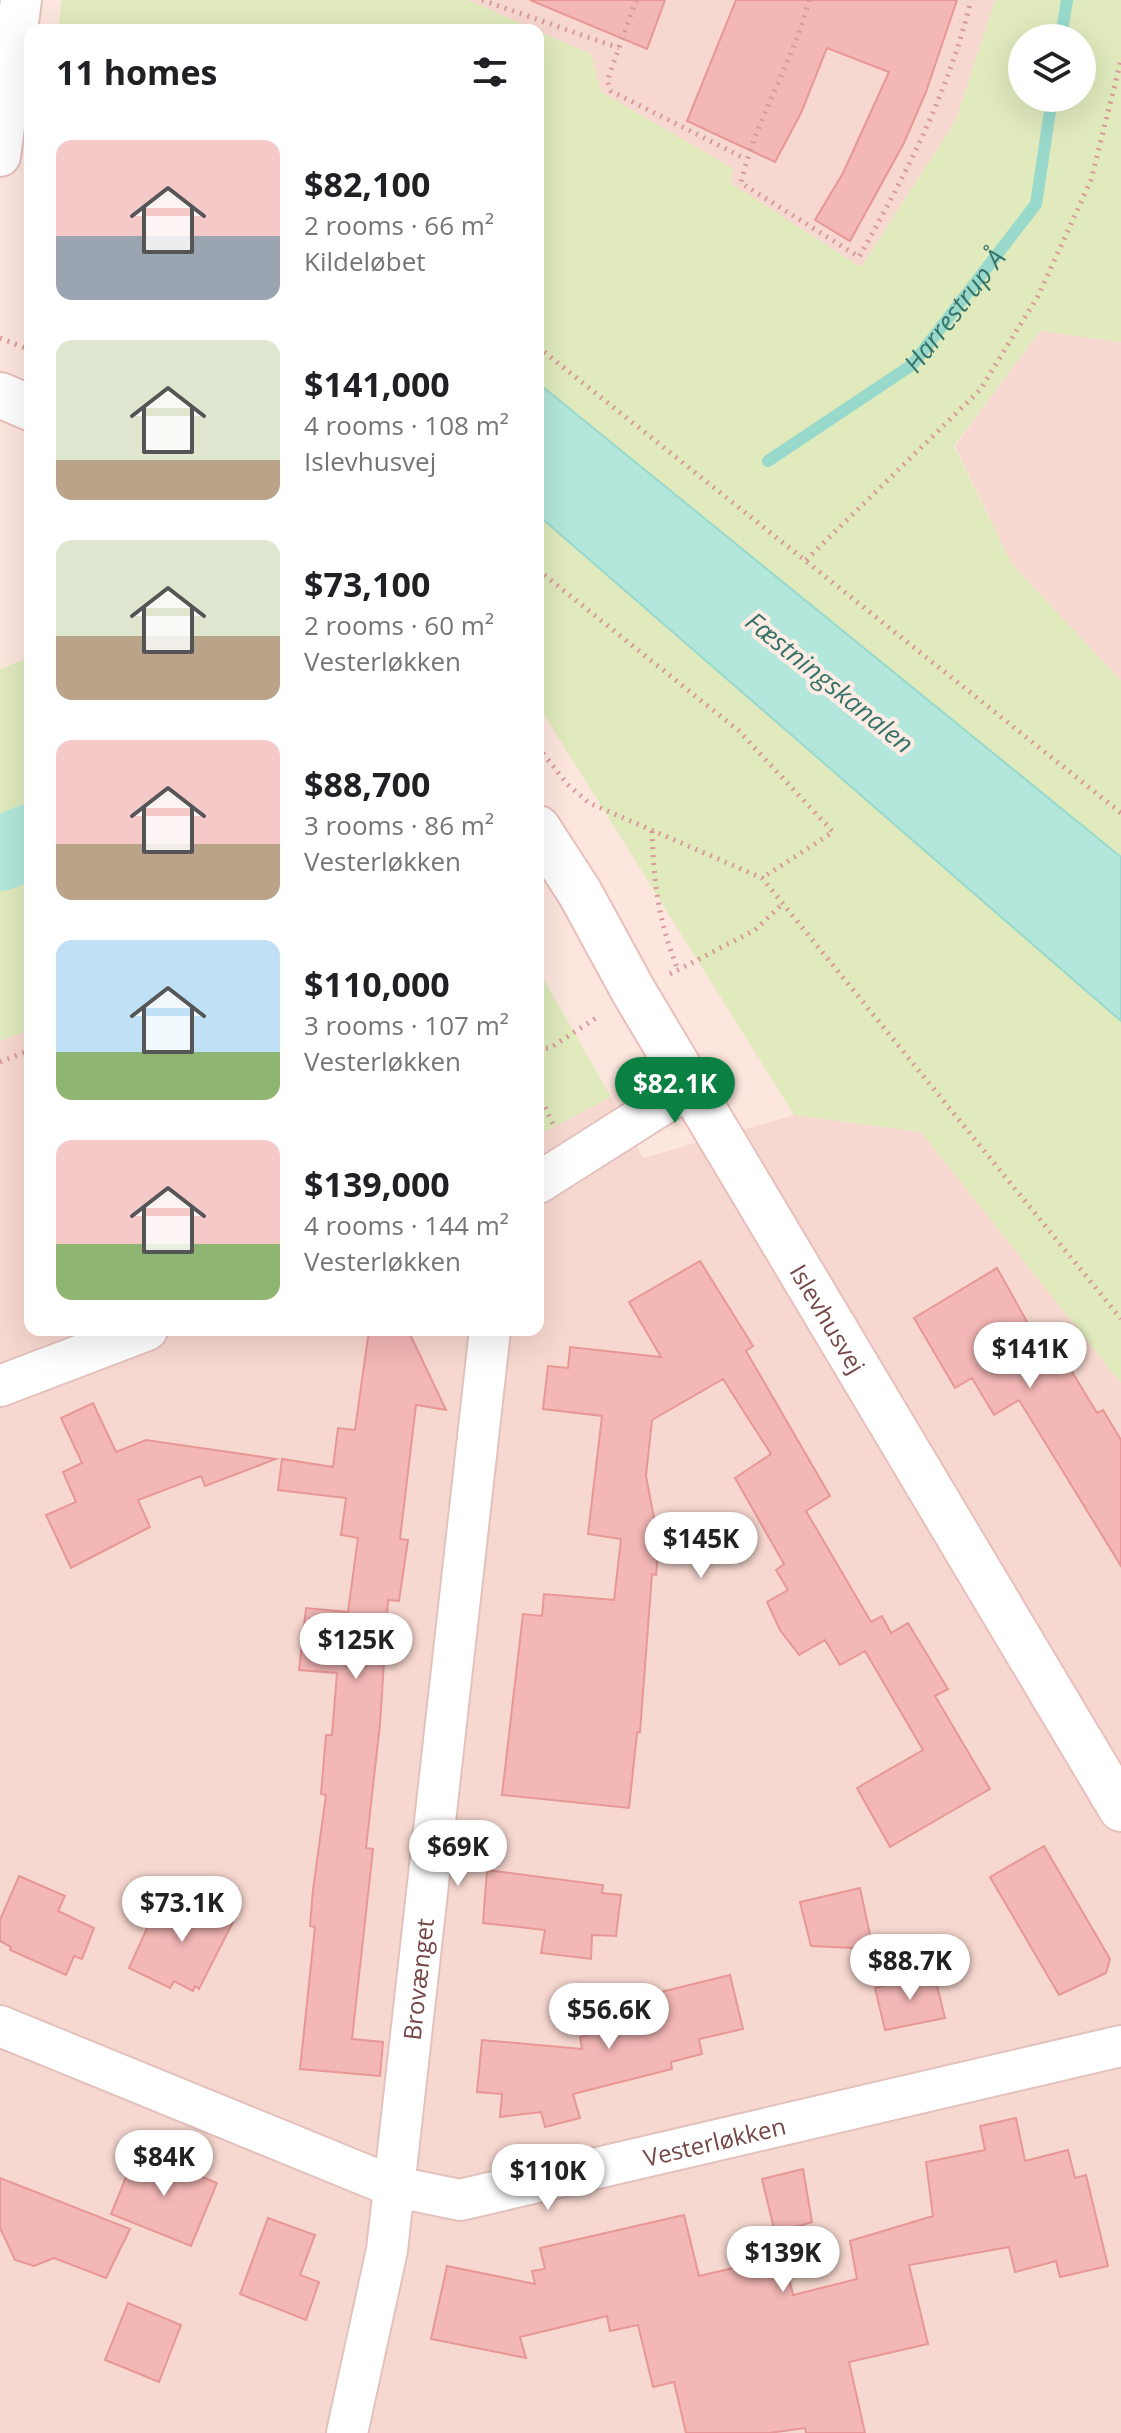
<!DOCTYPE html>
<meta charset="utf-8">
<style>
body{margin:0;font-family:"Open Sans",sans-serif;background:#f2f2f2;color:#202124;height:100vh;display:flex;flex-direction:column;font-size:30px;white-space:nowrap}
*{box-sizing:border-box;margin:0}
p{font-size:26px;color:#757577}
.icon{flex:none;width:44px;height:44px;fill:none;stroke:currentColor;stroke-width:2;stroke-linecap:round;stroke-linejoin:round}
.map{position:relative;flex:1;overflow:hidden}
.drawer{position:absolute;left:24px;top:24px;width:520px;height:1312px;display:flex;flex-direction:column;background:#fff;border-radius:16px;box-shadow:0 8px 32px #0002}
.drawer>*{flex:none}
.buttons{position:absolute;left:1008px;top:24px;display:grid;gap:16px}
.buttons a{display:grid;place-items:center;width:88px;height:88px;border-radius:50%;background:#fff;box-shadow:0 8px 32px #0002;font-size:40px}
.price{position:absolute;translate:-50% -68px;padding:0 18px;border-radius:28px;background:#fff;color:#222;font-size:26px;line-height:52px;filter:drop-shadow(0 2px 4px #0008)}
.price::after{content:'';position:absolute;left:50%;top:48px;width:24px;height:18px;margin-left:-12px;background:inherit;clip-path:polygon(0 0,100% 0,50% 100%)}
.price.current{background:#0b8043;color:#fff}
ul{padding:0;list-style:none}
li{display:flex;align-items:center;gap:24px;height:200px;padding:0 32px}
li span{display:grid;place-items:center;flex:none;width:224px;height:160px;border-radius:16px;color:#555}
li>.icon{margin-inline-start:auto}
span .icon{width:96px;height:96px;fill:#fffc;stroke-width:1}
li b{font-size:34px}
h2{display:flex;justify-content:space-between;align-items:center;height:96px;padding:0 32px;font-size:34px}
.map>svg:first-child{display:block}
</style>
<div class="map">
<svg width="1121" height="2433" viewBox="0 0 1121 2433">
<rect width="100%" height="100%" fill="#fde6de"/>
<path fill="#f7d8d0" d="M 369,0 L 995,0 L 956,120 L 861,267 L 538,130 L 538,30 L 408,30 Z
M 1040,331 L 1121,342 L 1121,681 L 1012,564 L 955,446 Z
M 30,1030 L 30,1330 L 538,1330 L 538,1135 L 611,1097 L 643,1158 L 794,1115 L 921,1132 L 1121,1383 L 1121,2433 L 0,2433 L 0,1041 Z"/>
<path fill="#e0eabd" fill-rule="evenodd" d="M 62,0 L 468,0 L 536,30 L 58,30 Z
M 995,0 L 1121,0 L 1121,342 L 1040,331 L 954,446 L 1012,564 L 1121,681 L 1121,1383 L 921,1132 L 794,1115 L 538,705 L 538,31 L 591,54 L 601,92 L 734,169 L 730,183 L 861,267 L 956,120 ZM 1022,38 L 1082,38 L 1082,98 L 1022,98 Z
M 30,657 L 30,1030 L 0,1041 L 0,669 Z
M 538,969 L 611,1097 L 538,1135 Z"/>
<path fill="#b3e7dc" stroke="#99d9cc" stroke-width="2" d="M 538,383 L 1121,857 L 1121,1021 L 538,515 Z"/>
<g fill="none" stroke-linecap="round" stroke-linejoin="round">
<g stroke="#99d9cc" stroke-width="12">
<path d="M 1061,38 L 1067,0"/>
<path id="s1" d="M 768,461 L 912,365 L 1036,204 L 1052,98"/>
</g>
<path stroke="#b3e7dc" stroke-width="74" d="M 0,854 L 30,841"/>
</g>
<path fill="#f3b7b5" stroke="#e79795" stroke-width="2" d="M 530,0 L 665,0 L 647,49 Z
M 736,0 L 957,0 L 926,92 L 904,143 L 850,241 L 815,220 L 843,173 L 889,72 L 827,48 L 801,113 L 775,162 L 687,121 Z
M 700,1261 L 753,1346 L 746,1351 L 830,1496 L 806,1511 L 871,1622 L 882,1616 L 891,1633 L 908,1623 L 948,1689 L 935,1696 L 990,1789 L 890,1847 L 857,1788 L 923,1750 L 865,1651 L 840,1665 L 825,1640 L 799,1655 L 780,1630 L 767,1602 L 788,1590 L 776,1570 L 784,1564 L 735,1478 L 771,1454 L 723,1379 L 652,1420 L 646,1476 L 659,1545 L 656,1575 L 652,1574 L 640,1732 L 637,1733 L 629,1808 L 502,1795 L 523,1614 L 542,1616 L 544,1594 L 614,1600 L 621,1539 L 588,1534 L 602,1416 L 543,1409 L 548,1366 L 568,1368 L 570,1347 L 661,1357 L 629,1302 Z
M 997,1268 L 1039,1343 L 1051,1358 L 1060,1352 L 1097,1413 L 1103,1410 L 1121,1440 L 1121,1566 L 1019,1400 L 994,1415 L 972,1378 L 955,1388 L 914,1318 Z
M 369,1330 L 408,1330 L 446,1410 L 416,1405 L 400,1539 L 408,1540 L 399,1601 L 388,1600 L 380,1724 L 366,1848 L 373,1849 L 352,2039 L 383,2042 L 380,2076 L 300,2069 L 315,1927 L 310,1926 L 313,1890 L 326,1795 L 321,1794 L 326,1735 L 332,1735 L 337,1673 L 299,1670 L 306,1608 L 348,1612 L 358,1538 L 341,1535 L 346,1498 L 278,1490 L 282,1459 L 333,1467 L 338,1428 L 355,1430 Z
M 93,1403 L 116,1452 L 146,1440 L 276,1459 L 205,1486 L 201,1476 L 138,1500 L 150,1527 L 71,1568 L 46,1515 L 76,1502 L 63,1472 L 82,1463 L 61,1418 Z
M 1044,1846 L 1110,1959 L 1106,1973 L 1059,1995 L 990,1877 Z
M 487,1870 L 603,1885 L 602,1893 L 621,1895 L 616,1936 L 592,1935 L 591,1959 L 541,1953 L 545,1930 L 483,1923 Z
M 19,1876 L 65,1896 L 58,1911 L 94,1928 L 82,1959 L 74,1956 L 66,1975 L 10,1950 L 11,1947 L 0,1941 L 0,1920 Z
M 860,1888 L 873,1949 L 811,1946 L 800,1902 Z
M 177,1893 L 206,1908 L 238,1912 L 199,1989 L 195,1986 L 193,1991 L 174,1981 L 170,1988 L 129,1968 L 154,1913 L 165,1917 Z
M 934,1973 L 945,2018 L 885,2030 L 875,1988 Z
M 730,1975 L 743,2029 L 699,2039 L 702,2054 L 671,2062 L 672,2069 L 573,2094 L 580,2118 L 545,2127 L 541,2112 L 500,2117 L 502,2094 L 477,2092 L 482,2040 L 582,2049 L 580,2037 L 626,2026 L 620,2002 Z
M 1016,2118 L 1025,2161 L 1068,2150 L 1075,2178 L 1086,2175 L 1108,2266 L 1060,2277 L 1056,2261 L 1015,2272 L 1009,2247 L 909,2265 L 928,2344 L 849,2362 L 865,2433 L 806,2433 L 805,2428 L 769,2433 L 686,2433 L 674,2382 L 653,2387 L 638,2325 L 610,2331 L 607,2316 L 520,2337 L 526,2358 L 431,2339 L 447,2266 L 535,2284 L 532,2271 L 545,2269 L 540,2248 L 684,2215 L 699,2276 L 784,2256 L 793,2295 L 857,2279 L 850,2241 L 933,2216 L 926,2162 L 985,2150 L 980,2126 Z
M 137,2150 L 217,2183 L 191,2246 L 111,2214 Z
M 803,2169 L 812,2222 L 775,2233 L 762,2179 Z
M 0,2178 L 130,2229 L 106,2278 L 54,2258 L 34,2266 L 15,2260 L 0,2228 Z
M 268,2218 L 315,2235 L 300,2275 L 319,2282 L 306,2320 L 240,2294 Z
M 128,2303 L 181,2325 L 159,2382 L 105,2360 Z"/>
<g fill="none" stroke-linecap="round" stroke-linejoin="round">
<defs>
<g id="street">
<path d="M 0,156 L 21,0"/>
<path d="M 538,1183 L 691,1086"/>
<path d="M 0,1386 L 147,1330"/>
<path id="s2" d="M 0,2026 L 392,2186 L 460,2200 L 1121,2046"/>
<path id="s3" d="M 347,2433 L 387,2250 L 490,1330"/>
</g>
<g id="secondary">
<path d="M 0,395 L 30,408"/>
<path id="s4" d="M 538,828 L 580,893 L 634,992 L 1121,1809"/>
</g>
</defs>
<use href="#street" stroke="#e3c1bd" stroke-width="44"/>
<use href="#secondary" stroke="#e8bfba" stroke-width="48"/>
<path stroke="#d89b99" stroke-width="5" stroke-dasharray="2 6" stroke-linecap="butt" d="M 482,0 L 619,48
M 636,0 L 607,81 L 611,91 L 746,159
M 809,0 C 793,63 755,120 741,183 L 859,257 C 905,176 949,92 971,0
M 0,338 L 30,350
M 538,347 L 1121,813
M 806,560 L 980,390 L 1038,296 L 1091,180 L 1121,60
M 538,570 L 738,730 L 833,832 L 762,878
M 538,747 L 567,784 L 589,803 L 762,878 L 1121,1319
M 652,831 C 654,884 658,920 678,970
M 670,974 L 755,930 L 783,903
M 538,1049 L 550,1048 L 599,1016
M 0,1062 L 30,1050
M 538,1093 L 555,1128"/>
<use href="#street" stroke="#fff" stroke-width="40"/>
<use href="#secondary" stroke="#fff" stroke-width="44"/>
</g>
<g text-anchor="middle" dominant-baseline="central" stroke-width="8" stroke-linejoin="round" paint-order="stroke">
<g font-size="24" fill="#744646" stroke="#ffece5">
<text stroke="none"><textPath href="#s4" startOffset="570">Islevhusvej</textPath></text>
<text stroke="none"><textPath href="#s3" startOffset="460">Brovænget</textPath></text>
<text stroke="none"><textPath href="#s2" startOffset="754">Vesterløkken</textPath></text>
</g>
<g font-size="26" font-style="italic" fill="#377468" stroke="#ffece5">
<text stroke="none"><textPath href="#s1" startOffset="242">Harrestrup Å</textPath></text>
<text transform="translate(830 682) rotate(39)">Fæstningskanalen</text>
</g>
</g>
</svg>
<div class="buttons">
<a><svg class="icon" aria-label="layers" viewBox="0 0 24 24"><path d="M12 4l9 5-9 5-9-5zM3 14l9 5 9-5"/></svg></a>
</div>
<b class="price current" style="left:675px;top:1125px">$82.1K</b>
<b class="price" style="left:1030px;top:1390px">$141K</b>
<b class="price" style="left:701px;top:1580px">$145K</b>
<b class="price" style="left:356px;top:1681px">$125K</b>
<b class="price" style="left:458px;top:1888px">$69K</b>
<b class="price" style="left:182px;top:1944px">$73.1K</b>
<b class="price" style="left:910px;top:2002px">$88.7K</b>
<b class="price" style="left:609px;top:2051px">$56.6K</b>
<b class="price" style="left:164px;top:2198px">$84K</b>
<b class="price" style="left:548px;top:2212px">$110K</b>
<b class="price" style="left:783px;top:2294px">$139K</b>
<section class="drawer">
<h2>11 homes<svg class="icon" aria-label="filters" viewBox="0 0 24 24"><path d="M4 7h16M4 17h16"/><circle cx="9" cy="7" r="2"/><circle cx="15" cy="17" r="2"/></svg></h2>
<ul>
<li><span style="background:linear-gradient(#f6c9c9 60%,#9aa5b1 0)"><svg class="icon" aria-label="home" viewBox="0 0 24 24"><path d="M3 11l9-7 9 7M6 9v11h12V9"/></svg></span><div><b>$82,100</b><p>2 rooms · 66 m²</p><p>Kildeløbet</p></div></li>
<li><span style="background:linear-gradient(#dfe7d0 75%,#b9a48a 0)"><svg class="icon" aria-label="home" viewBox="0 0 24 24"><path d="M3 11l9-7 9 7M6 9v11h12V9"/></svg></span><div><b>$141,000</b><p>4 rooms · 108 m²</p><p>Islevhusvej</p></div></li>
<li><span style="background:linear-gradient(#dfe7d0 60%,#b9a48a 0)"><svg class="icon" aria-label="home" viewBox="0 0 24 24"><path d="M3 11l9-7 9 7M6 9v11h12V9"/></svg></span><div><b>$73,100</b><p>2 rooms · 60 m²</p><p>Vesterløkken</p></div></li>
<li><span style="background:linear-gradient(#f6c9c9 65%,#b9a48a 0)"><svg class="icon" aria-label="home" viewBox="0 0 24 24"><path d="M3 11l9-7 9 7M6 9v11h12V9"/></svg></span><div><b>$88,700</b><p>3 rooms · 86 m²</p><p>Vesterløkken</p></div></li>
<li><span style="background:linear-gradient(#bfe0f5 70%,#8fb573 0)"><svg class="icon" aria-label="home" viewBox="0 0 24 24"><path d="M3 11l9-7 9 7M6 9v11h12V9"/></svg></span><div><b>$110,000</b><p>3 rooms · 107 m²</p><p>Vesterløkken</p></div></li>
<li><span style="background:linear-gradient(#f6c9c9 65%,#8fb573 0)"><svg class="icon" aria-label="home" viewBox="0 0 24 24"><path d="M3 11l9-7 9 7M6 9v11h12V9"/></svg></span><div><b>$139,000</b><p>4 rooms · 144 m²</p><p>Vesterløkken</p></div></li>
</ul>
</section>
</div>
